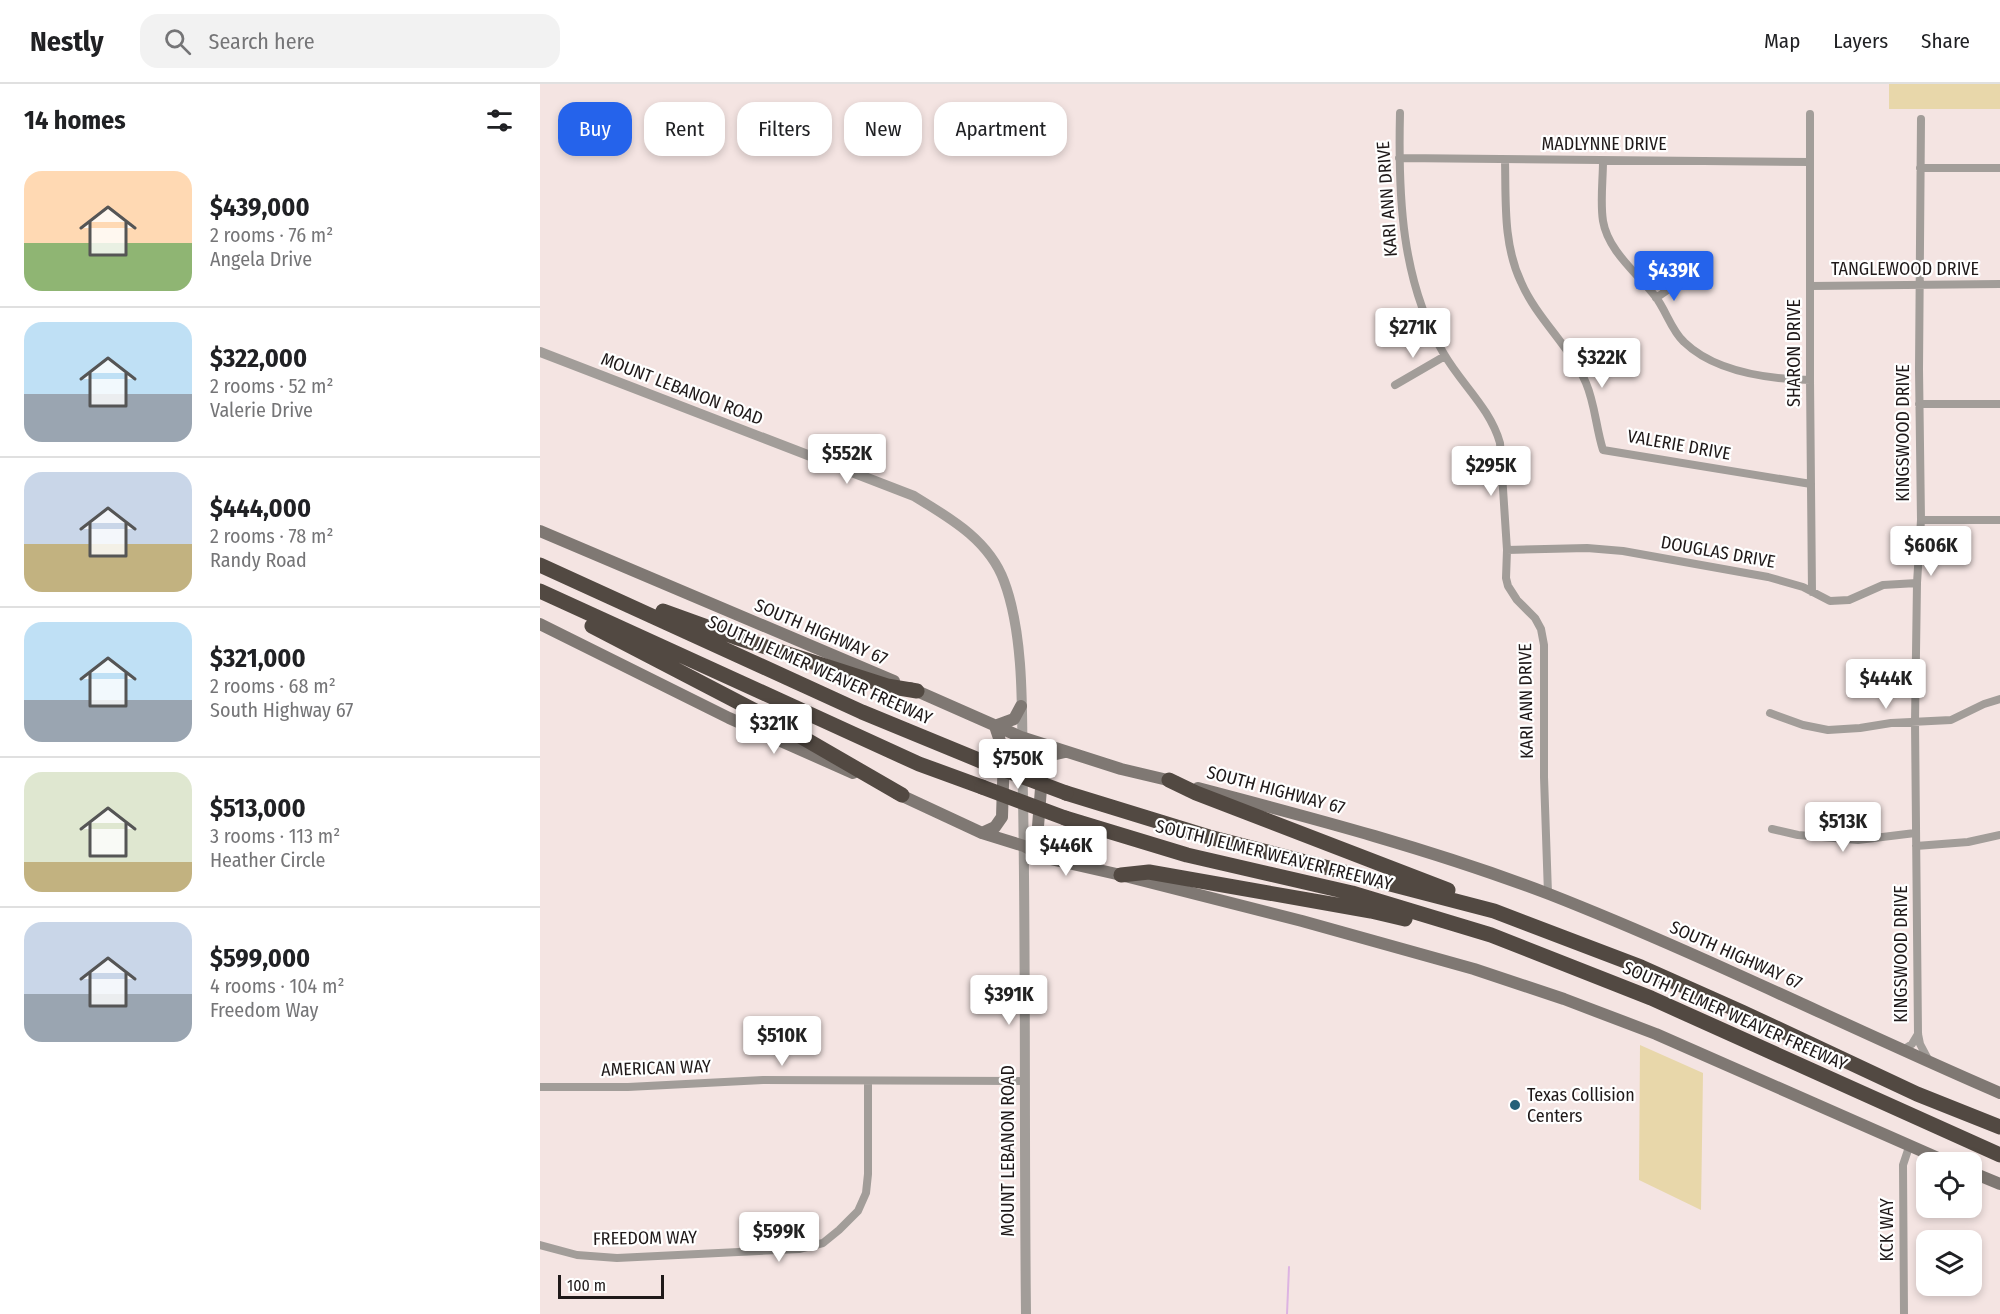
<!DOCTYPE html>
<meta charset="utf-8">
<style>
body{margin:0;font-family:"Fira Sans Condensed",sans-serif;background:#f2f2f2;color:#202124;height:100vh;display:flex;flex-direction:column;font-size:22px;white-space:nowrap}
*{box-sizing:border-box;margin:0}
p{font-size:20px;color:#757577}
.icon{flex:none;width:33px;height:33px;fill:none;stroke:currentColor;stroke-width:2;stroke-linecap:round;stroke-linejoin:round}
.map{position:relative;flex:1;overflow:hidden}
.details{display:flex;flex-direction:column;background:#fff;width:540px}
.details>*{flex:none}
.guide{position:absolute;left:18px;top:18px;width:570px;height:54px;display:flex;gap:12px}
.buttons{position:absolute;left:1376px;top:1068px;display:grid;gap:12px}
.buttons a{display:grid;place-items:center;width:66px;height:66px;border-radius:12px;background:#fff;box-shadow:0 3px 9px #0003;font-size:30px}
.scale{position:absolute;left:18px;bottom:15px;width:106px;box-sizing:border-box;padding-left:6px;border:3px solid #1f1919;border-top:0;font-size:16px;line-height:21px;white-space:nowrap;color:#1f1919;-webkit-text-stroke:4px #fff;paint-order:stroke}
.price{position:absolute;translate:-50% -51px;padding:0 14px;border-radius:6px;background:#fff;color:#222;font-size:20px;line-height:39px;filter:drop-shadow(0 2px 3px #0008)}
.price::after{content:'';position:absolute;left:50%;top:36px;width:18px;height:14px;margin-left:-9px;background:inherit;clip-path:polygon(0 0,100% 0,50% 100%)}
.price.current{background:#2563eb;color:#fff}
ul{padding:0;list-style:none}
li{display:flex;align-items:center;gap:18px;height:150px;padding:0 24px}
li+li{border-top:2px solid #e0e0e0}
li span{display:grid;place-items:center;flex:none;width:168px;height:120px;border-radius:18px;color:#555}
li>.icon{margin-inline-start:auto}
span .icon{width:72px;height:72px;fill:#fffc;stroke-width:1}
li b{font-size:26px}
h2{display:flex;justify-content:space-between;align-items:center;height:72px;padding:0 24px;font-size:26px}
.tag{padding:0 21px;border-radius:18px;background:#fff;box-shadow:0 3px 9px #0003;font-size:21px;line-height:54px}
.tag.current{background:#2563eb;color:#fff}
header{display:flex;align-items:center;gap:36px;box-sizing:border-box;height:84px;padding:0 30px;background:#fff;border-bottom:2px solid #e0e0e0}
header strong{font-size:28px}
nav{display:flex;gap:33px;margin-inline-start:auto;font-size:21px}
.search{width:420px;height:54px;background:#f2f2f2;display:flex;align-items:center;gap:15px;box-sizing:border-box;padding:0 21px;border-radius:18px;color:#757577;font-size:22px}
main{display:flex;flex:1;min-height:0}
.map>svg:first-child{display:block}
</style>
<header>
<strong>Nestly</strong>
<div class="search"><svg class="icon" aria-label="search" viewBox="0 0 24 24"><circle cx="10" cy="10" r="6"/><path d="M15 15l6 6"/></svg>Search here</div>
<nav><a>Map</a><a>Layers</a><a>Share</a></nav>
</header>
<main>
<section class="details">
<h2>14 homes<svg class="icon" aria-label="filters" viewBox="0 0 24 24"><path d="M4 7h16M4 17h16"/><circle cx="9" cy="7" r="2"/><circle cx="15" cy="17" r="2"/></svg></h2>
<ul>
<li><span style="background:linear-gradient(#ffd9b3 60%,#8fb573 0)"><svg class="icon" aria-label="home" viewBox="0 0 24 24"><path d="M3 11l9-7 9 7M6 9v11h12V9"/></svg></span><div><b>$439,000</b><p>2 rooms · 76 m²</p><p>Angela Drive</p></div></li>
<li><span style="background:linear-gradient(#bfe0f5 60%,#9aa5b1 0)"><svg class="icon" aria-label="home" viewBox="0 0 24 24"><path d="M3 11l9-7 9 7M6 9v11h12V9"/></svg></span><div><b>$322,000</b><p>2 rooms · 52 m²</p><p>Valerie Drive</p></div></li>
<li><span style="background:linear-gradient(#c9d6e8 60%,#c2b280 0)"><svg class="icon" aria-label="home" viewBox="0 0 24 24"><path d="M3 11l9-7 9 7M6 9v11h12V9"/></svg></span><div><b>$444,000</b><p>2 rooms · 78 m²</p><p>Randy Road</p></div></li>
<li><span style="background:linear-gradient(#bfe0f5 65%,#9aa5b1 0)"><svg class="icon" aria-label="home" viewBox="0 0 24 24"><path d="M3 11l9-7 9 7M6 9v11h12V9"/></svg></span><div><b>$321,000</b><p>2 rooms · 68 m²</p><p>South Highway 67</p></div></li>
<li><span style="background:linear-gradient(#dfe7d0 75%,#c2b280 0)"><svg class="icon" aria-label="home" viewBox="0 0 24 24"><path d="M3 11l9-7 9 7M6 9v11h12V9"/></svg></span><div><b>$513,000</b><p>3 rooms · 113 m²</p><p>Heather Circle</p></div></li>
<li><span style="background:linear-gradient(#c9d6e8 60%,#9aa5b1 0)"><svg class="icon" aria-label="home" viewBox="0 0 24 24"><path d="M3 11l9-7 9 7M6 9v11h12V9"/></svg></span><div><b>$599,000</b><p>4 rooms · 104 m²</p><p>Freedom Way</p></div></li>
</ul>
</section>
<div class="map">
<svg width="1460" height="1230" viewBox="0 0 1460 1230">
<rect width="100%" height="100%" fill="#f4e4e2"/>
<path fill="#e8d7aa" d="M 1349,0 L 1460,0 L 1460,25 L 1349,25 Z
M 1100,961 L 1163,989 L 1161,1126 L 1099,1096 Z"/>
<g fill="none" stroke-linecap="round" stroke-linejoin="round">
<path stroke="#ddb3e2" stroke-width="2" d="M 747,1230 L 749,1183"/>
<path stroke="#a29d99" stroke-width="8" d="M 860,29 C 858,111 861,198 904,270 C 922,301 950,324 960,359 L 967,466 L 966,494 L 968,502 L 977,516 L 995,534 L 1001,545 L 1004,561 L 1004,693 L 1008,810
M 1270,30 L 1270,296 L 1272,508
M 1381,35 L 1379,285 L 1381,436 L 1377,499 L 1375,638 L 1378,950 L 1380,960 L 1389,977
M 859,74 L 1270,78
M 965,76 C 966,117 963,160 981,198 C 997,235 1030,262 1046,299 C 1055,320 1056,344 1063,366 L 1271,400
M 1063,77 C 1063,96 1060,118 1063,137 C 1068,167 1097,189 1115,212 C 1126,226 1131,246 1144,258 C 1175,288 1228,295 1270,296
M 1380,84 L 1460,84
M 1271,202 L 1460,200
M 1116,214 L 1168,178
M 855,301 L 905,272
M 1379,320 L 1460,320
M 1381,436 L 1460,436
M 967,466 L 1047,464 L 1083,467 L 1228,493 L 1263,503 L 1290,517 L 1309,516 L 1343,501 L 1377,499
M 1230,629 L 1263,641 L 1288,646 L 1320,644 L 1351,639 L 1411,636 L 1444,620 L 1460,615
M 1232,745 L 1258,751 L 1318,756 L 1375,749
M 1376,762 L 1428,758 L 1460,751
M 1363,966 L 1372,960 L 1378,950
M 0,1003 L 88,1003 L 223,996 L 484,997
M 0,1161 L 37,1171 L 77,1174 L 259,1165 L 283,1159 L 299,1146 L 318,1127 L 326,1109 L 328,1090 L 328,997
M 1364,1230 L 1363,1081 L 1369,1063"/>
<path stroke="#a29d99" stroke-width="10" d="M 0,268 L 374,412 C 410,434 449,456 464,497 C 487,558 481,648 483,713 C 486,885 484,1058 486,1230"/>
<path stroke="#7f7873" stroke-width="12" d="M 0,447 L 354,597
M 0,540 L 189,634 L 313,689
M 370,604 L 481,653 L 581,685 L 636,698
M 658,704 C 776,735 894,766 1009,810 C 1162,870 1309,944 1460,1009
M 356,709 L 442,749 L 484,762 L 506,774 L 581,791 L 762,837 L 934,885 L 1024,915 L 1116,950 L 1407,1078
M 442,749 L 455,743 L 462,733 L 464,669 L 455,642 L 474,635 L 481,622
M 510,772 L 498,759 L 497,755 L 503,679 L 512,671 L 525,668
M 1431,1088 L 1460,1100"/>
<path stroke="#524942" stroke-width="15" d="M 0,481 L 322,628 L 441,677
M 0,507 L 379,680 L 442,703
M 123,527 L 195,553 L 347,602 L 377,607
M 52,542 L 227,633 L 362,711
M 629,696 L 656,709 L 908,806
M 526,709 L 669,753 L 954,827 L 1101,883 L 1202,928 L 1377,1010 L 1460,1043
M 525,734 L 647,771 L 812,809 L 951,851 L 1111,914 L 1460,1071
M 581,791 L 609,788 L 831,827 L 865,835"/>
<path stroke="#524942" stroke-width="15" d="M 441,677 L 526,709
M 442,703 L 525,734"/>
</g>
<circle fill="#256179" stroke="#fff" stroke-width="2" cx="975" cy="1021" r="6"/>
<g text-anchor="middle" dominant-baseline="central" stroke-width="4.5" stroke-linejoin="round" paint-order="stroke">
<g font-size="18" fill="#1f1919" stroke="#fff">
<text x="1064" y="60">MADLYNNE DRIVE</text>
<text transform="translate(847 115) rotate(-94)">KARI ANN DRIVE</text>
<text x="1365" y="185">TANGLEWOOD DRIVE</text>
<text transform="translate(1254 269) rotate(-90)">SHARON DRIVE</text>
<text transform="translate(142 305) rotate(21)">MOUNT LEBANON ROAD</text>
<text transform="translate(1363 349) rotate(-90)">KINGSWOOD DRIVE</text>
<text transform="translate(1139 361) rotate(10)">VALERIE DRIVE</text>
<text transform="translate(1178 468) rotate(10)">DOUGLAS DRIVE</text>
<text transform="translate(281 548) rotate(23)">SOUTH HIGHWAY 67</text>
<text transform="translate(280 586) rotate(24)">SOUTH J ELMER WEAVER FREEWAY</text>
<text transform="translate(986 617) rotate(-91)">KARI ANN DRIVE</text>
<text transform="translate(736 706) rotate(15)">SOUTH HIGHWAY 67</text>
<text transform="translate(734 771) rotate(14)">SOUTH J ELMER WEAVER FREEWAY</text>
<text transform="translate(1361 870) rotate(-90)">KINGSWOOD DRIVE</text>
<text transform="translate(1196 871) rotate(24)">SOUTH HIGHWAY 67</text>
<text transform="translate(1195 932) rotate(24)">SOUTH J ELMER WEAVER FREEWAY</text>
<text transform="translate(116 984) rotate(-2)">AMERICAN WAY</text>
<text transform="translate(468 1067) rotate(-90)">MOUNT LEBANON ROAD</text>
<text transform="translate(1347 1146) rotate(-90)">KCK WAY</text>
<text transform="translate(105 1154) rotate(-1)">FREEDOM WAY</text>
</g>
<g font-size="18" fill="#1f1919" stroke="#fff" text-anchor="start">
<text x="987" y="1011">Texas Collision<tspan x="987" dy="21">Centers</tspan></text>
</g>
</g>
</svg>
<div class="buttons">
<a><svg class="icon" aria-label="locate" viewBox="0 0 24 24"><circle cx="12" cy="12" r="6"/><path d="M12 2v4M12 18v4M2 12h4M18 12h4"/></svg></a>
<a><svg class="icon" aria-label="layers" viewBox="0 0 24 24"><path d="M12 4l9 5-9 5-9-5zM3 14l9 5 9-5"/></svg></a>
</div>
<div class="scale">100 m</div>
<b class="price current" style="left:1134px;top:218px">$439K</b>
<b class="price" style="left:873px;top:275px">$271K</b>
<b class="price" style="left:1062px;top:305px">$322K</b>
<b class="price" style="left:307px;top:401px">$552K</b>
<b class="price" style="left:951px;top:413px">$295K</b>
<b class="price" style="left:1391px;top:493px">$606K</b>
<b class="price" style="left:1346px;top:626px">$444K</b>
<b class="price" style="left:234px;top:671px">$321K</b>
<b class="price" style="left:478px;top:706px">$750K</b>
<b class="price" style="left:1303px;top:769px">$513K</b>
<b class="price" style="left:526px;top:793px">$446K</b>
<b class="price" style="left:469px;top:942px">$391K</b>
<b class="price" style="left:242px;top:983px">$510K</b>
<b class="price" style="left:239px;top:1179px">$599K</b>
<div class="guide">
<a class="tag current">Buy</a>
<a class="tag">Rent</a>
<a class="tag">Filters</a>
<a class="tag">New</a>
<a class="tag">Apartment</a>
</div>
</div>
</main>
